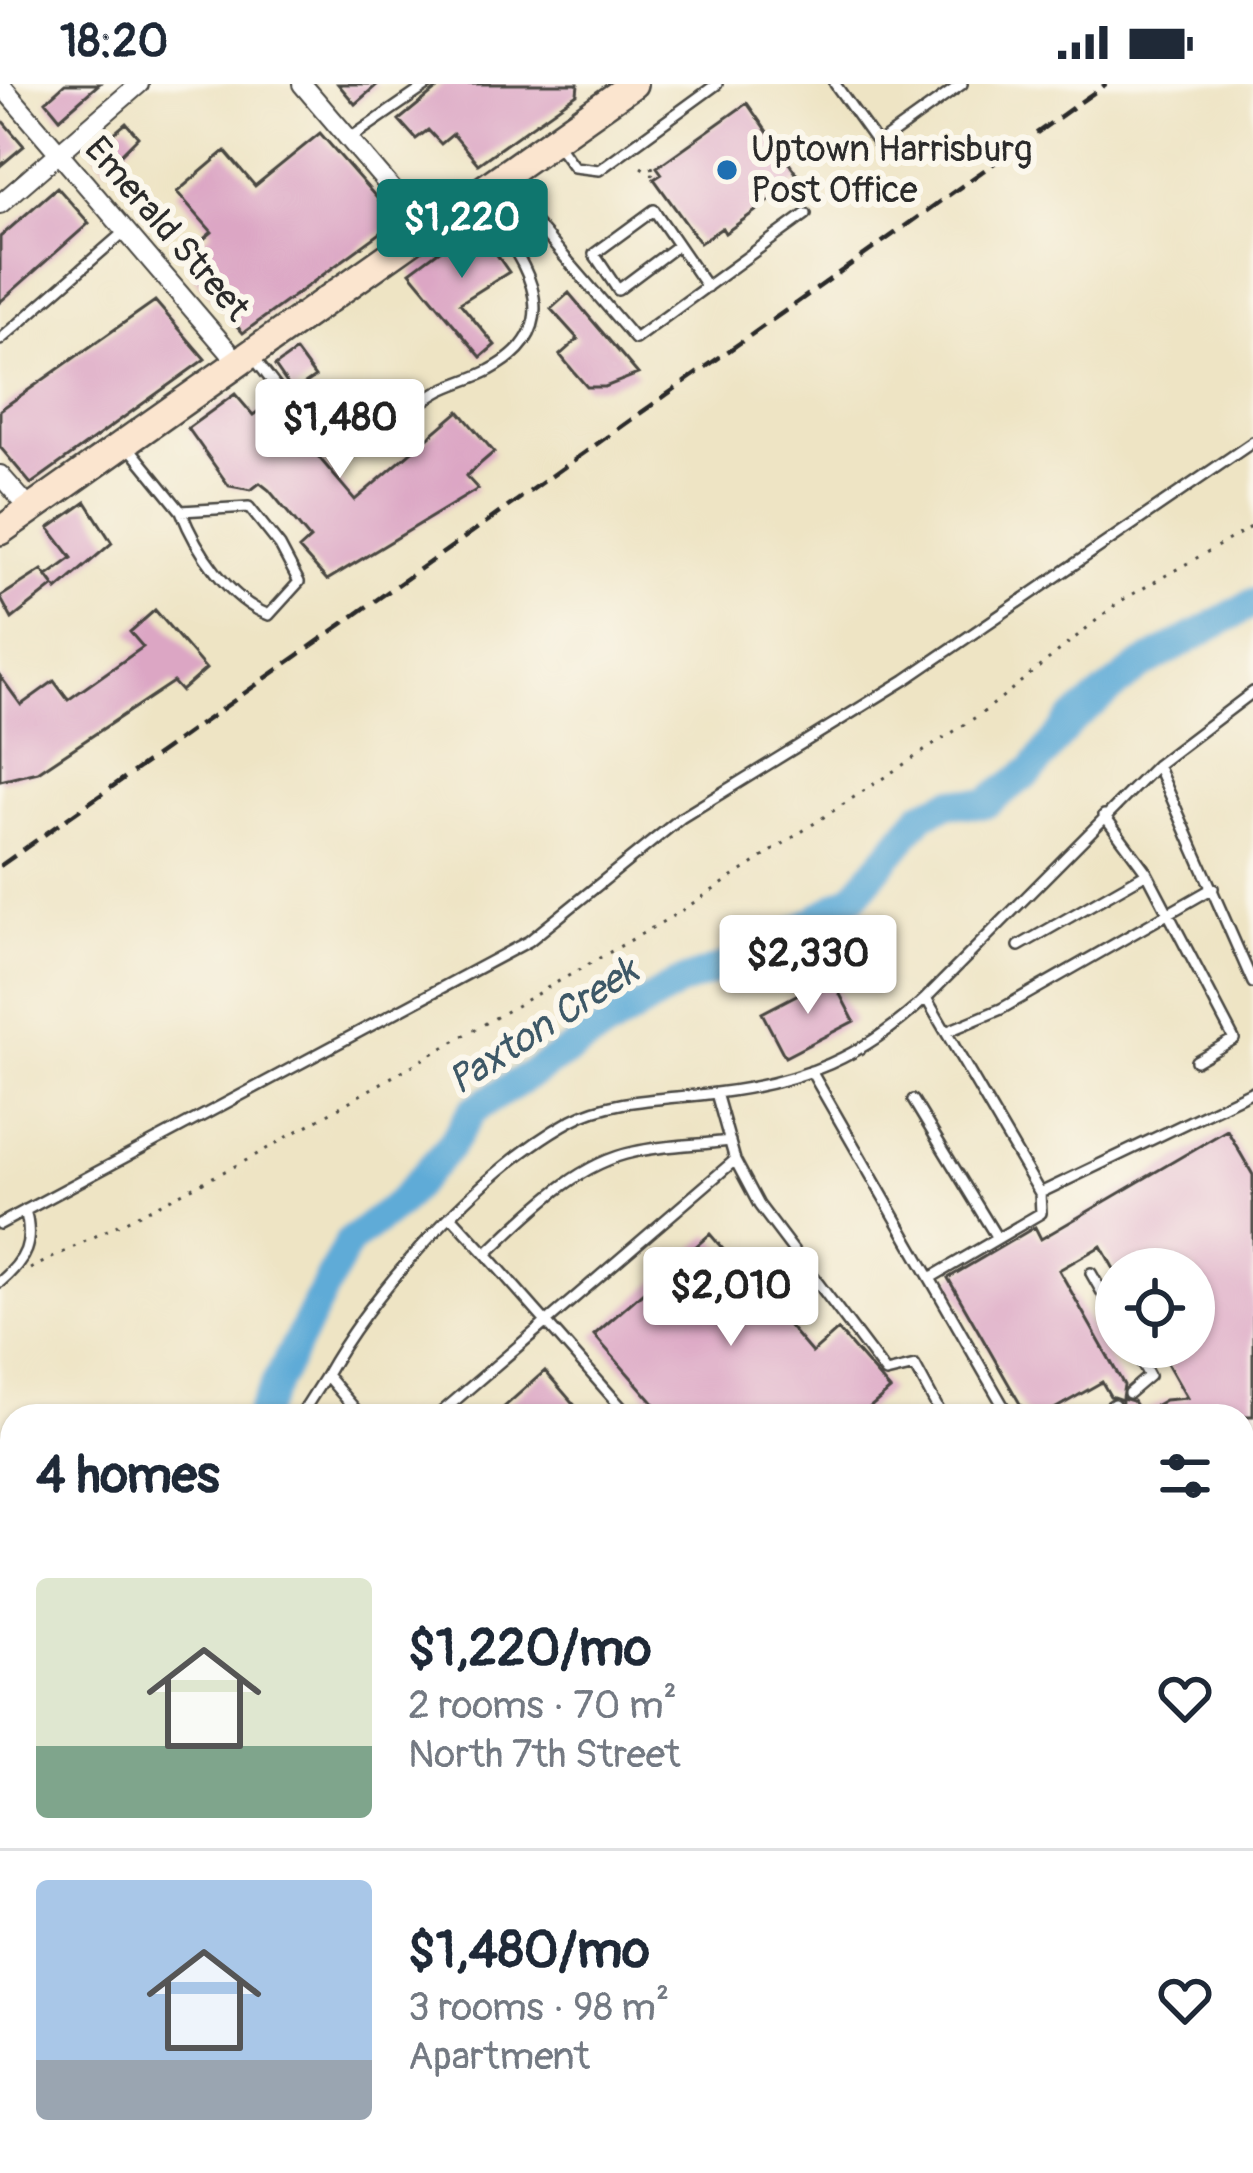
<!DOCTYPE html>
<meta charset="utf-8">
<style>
body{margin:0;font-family:Pangolin,sans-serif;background:#f2f2f3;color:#1f2937;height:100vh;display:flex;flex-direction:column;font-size:45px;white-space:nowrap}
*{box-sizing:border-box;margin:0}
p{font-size:39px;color:#747a83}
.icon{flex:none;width:66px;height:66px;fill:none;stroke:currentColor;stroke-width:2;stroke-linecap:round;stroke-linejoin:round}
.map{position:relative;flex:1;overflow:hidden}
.sheet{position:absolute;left:0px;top:1320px;width:1254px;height:771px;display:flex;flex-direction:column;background:#fff;border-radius:36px 36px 0 0;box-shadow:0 3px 9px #0004}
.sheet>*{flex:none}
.buttons{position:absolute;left:1095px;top:1164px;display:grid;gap:24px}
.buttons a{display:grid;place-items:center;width:120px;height:120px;border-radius:50%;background:#fff;box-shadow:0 3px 9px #0004;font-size:60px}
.price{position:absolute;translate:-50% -102px;padding:0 27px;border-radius:12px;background:#fff;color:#222;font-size:39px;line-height:78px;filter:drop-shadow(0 3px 6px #0008)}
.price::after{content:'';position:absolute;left:50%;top:72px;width:36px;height:27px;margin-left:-18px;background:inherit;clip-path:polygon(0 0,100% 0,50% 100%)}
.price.current{background:#0f766e;color:#fff}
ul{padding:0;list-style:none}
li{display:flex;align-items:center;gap:36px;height:300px;padding:0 36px}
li+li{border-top:3px solid #e0e1e3}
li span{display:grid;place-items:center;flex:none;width:336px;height:240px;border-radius:12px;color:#555}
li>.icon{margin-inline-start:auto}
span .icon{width:144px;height:144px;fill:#fffc;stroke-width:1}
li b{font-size:51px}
h2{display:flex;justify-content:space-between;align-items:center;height:144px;padding:0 36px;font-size:51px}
.status{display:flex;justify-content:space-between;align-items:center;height:84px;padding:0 60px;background:#fff;direction:ltr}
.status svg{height:33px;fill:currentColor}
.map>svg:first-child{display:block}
</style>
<div class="status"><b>18:20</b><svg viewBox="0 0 49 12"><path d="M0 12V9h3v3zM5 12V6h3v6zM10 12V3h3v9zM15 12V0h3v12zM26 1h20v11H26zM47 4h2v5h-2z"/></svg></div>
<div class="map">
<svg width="1253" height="2089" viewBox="0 0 1253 2089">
<rect width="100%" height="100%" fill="#fbf7ec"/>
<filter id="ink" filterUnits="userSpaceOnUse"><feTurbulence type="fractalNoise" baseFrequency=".00833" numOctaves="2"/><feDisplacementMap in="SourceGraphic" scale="24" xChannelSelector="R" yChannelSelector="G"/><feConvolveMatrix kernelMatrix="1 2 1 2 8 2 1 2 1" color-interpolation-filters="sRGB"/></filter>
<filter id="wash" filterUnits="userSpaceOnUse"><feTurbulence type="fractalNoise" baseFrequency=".004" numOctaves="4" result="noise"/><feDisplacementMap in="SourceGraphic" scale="48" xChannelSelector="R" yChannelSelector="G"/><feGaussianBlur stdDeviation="2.7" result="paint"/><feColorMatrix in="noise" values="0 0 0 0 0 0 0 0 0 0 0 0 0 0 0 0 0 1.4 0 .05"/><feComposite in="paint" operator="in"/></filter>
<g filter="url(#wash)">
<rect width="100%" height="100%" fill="#eee4c4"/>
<path fill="#abd581" stroke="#6b8056" stroke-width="3" d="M 1253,1914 L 1253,2089 L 773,2089 L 773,2079 L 1242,2079 L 1242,1918 Z"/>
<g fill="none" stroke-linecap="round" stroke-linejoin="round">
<path stroke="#5fabd7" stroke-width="30" d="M 259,1332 L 348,1159 L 399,1119 L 450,1062 L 473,1026 L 677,900 L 755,872 L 854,812 L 923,730 L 951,718 L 985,720 L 1032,686 L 1070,638 L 1139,583 L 1253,519
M 0,1673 L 12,1662"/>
</g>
<g id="blocks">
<path fill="#dca6c4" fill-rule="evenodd" d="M 65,0 L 99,0 L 60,34 L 46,17 Z
M 338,0 L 378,0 L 355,20 Z
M 443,0 L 578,0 L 577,10 L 478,80 L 453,50 L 441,60 L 428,46 L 416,55 L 399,36 Z
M 747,19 L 800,95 L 725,149 L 722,144 L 700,159 L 654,95 L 662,90 L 657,83 Z
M 0,34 L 24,62 L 0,82 Z
M 126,39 L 138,53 L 108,83 L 93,67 Z
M 320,49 L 397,137 L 243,249 L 192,190 L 204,182 L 199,175 L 208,168 L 200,158 L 212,148 L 177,108 L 225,67 L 255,102 Z
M 57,103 L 89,139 L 0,218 L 0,153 Z
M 475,140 L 509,188 L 460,219 L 495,261 L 481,273 L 410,188 Z
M 569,209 L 585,228 L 638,290 L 605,303 L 587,303 L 574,288 L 560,271 L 578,255 L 551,225 Z
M 155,217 L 205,275 L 31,400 L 0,363 L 0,326 Z
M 296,267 L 315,293 L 293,308 L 275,282 Z
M 235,310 L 253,331 L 272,318 L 355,416 L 459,327 L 494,368 L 466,392 L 478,405 L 327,496 L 299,465 L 310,455 L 269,406 L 260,399 L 251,406 L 229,402 L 188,344 Z
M 86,418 L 112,459 L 57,506 L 47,492 L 72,474 L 49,444 Z
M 42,486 L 54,502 L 12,535 L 0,513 Z
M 155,526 L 206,585 L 181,607 L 173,598 L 38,688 L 0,697 L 0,592 L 21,621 L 54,597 L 68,616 L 143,563 L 130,548 Z
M 831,893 L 854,937 L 785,973 L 762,929 Z
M 1227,1046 L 1253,1091 L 1253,1332 L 1121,1332 L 1122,1316 L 1110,1312 L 1102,1298 L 1042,1332 L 1027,1332 L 948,1194 L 1035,1143 L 1041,1155 ZM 1101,1162 L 1114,1185 L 1194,1185 L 1194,1263 L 1158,1263 L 1187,1314 L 1165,1316 L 1141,1330 L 1133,1317 L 1122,1314 L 1124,1301 L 1059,1186 Z
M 710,1150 L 812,1269 L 838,1246 L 890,1306 L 860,1332 L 665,1332 L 594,1251 Z
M 545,1287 L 584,1332 L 494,1332 Z"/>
</g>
</g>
<g filter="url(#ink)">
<use href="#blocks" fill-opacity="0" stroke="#484742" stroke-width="3"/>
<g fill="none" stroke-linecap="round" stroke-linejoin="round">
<defs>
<path id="service" d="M 835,0 L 878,60 L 962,0
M 349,55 L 429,0
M 557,60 L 574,83 L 599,86 L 717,0
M 501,99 L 635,255 L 806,130
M 678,161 L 618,206 L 594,170 L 654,126 L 707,203
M 0,256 L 124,148
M 253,273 L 284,313 L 339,359 C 378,350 404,328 438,308 C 454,299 474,295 490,286 C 577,240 518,166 477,115
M 128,362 L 181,427 L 249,423 L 280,462 L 299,498 L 269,531 C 229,516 196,466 181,427
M 1253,608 L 1157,681 L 926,914 L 1040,1109 L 1253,1007
M 1157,681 L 1253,899
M 1104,731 L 1147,789 L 1234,955 L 1196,977
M 1019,862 L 1147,789
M 946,948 L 1001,925 L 1213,804
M 811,987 L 1009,1332
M 913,1016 L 997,1154
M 735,1076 L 759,1121 L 886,1289 L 915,1282 L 942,1332
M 452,1133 L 486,1170
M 0,1140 L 529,857 L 681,734 L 905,596 L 1253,358
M 1091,1189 L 1116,1233
M 930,1194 L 1041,1129 L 1040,1109
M 0,1198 C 26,1176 34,1159 25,1126
M 326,1291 C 375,1204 482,1085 572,1036 C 612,1014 671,1015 716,1009
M 1129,1309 L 1149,1292 L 1133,1263
M 300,1332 L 326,1291 L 361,1332
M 437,1332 L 735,1076 L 716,1009 C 801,999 864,973 926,914
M 629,1332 L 486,1170 C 529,1130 575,1080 634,1068 C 665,1061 698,1061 730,1057
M 1096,1332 L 1114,1320
M 1242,1639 L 1253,1634
M 0,1708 L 12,1698
M 1242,1814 L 1253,1808
M 1242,1869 L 1253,1863
M 0,1948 L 12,1938
M 0,2061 L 12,2072
M 19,2079 L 29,2089
M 342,2079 L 351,2089
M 420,2079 L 426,2089
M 383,2089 L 397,2079"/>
<path id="minor" d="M 0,0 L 237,277
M 302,0 L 426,145
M 0,120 L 139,0
M 0,391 L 30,425
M 1242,1906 L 1253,1902
M 184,2089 L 195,2079"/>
<path id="secondary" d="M 0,447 L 633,0"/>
<path id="primary" d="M 0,1484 L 12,1498
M 526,2079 L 532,2089"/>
<path id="trunk" d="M 1242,1699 L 1253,1692
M 1242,1734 L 1253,1727
M 467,2079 L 467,2089
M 573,2089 L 589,2079
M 649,2089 L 665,2079"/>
</defs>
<use href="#service" stroke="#484742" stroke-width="14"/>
<use href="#minor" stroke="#484742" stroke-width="22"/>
<use href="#secondary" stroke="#484742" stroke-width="32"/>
<use href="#primary" stroke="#484742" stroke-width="34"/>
<use href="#trunk" stroke="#484742" stroke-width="38"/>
<path stroke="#484742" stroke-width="3" stroke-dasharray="3 9" stroke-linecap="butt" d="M 641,83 L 655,92 L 650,76
M 30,1185 L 247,1076 L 678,829 L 985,627 L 1119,518 L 1253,442
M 1242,1424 L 1253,1415
M 1242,1619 L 1253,1606
M 769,2079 L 769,2089"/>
<use href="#service" stroke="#fff" stroke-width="9"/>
<use href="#minor" stroke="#fff" stroke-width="18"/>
<use href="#secondary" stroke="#fbe5cf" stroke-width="27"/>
<use href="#primary" stroke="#f6be87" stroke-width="30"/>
<use href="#trunk" stroke="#f6be87" stroke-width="33"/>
<path stroke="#2b2b2b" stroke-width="4.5" stroke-dasharray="18 9" stroke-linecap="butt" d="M 0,782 L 1106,0"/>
</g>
</g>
<circle fill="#1f6fb2" stroke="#fbf7ec" stroke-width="4.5" cx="727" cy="86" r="12"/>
<g text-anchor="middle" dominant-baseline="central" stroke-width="12" stroke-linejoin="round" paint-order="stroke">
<g font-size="36" fill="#2b2b2b" stroke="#fbf7ec" text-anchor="start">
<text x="751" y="65">Uptown Harrisburg<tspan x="751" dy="41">Post Office</tspan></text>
</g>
<g font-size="36" fill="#2b2b2b" stroke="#fbf7ec">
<text transform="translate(167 145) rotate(49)">Emerald Street</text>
</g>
<g font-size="39" font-style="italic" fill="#3d5867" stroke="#fbf7ec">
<text transform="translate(543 942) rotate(-33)">Paxton Creek</text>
</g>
</g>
</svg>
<div class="buttons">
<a><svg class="icon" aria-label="locate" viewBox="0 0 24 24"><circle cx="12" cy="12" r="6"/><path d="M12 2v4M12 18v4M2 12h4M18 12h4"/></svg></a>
</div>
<b class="price current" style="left:462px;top:197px">$1,220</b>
<b class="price" style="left:340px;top:397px">$1,480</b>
<b class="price" style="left:808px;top:933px">$2,330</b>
<b class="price" style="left:731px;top:1265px">$2,010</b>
<section class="sheet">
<h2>4 homes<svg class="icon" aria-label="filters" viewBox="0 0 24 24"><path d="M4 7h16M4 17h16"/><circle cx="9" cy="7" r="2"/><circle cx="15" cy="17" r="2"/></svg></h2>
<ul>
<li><span style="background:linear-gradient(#dfe7d0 70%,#7fa58c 0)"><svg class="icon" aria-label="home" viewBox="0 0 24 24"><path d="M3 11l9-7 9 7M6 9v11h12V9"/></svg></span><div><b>$1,220/mo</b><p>2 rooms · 70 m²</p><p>North 7th Street</p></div><svg class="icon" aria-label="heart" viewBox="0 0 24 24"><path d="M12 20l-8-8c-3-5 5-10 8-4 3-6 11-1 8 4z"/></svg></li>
<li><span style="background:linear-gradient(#a9c7e8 75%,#9aa5b1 0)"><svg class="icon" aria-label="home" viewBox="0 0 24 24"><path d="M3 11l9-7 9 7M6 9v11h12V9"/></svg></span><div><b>$1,480/mo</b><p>3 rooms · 98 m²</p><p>Apartment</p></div><svg class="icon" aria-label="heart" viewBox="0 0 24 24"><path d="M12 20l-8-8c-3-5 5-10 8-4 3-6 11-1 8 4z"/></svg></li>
</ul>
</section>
</div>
